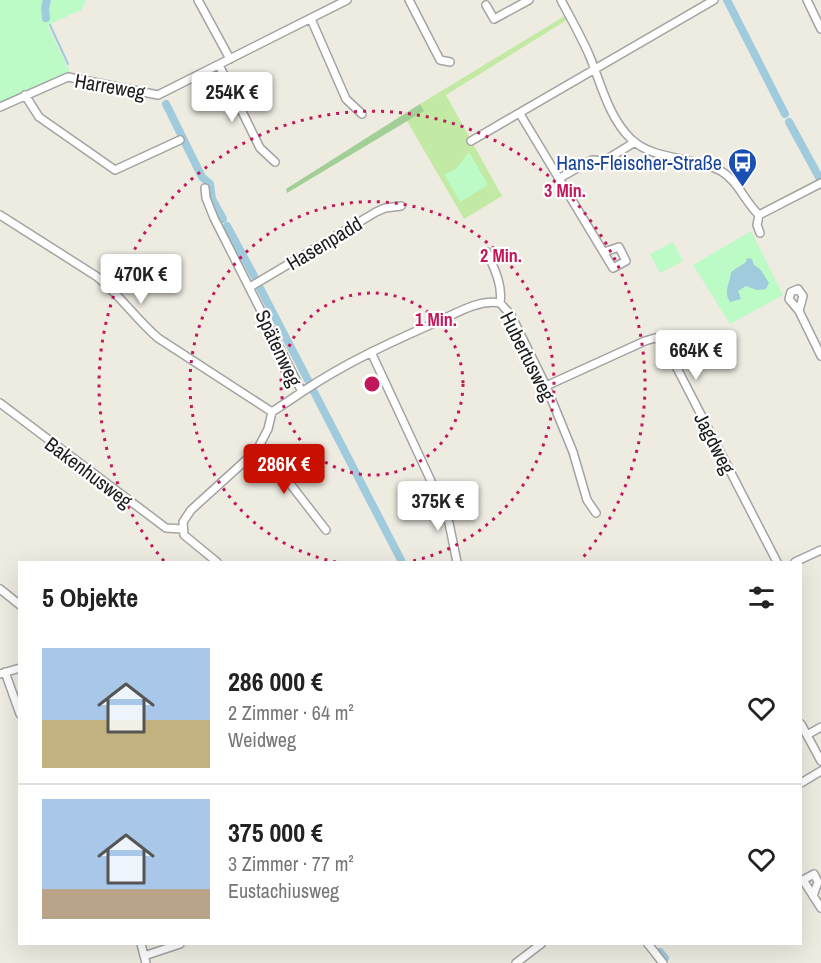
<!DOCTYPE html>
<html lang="de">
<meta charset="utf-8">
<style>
body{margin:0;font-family:"Archivo Narrow",sans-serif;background:#f2f2f2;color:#222;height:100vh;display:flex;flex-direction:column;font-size:22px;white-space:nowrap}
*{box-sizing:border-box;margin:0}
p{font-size:20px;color:#767676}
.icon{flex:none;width:33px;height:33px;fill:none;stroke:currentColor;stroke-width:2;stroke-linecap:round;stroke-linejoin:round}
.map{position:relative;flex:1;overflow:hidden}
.drawer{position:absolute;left:18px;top:561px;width:784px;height:384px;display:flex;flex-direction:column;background:#fff;border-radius:0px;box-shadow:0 6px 24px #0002}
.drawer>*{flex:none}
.price{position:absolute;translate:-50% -51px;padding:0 14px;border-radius:6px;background:#fff;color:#222;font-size:20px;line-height:39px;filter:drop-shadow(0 2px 3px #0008)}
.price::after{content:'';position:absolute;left:50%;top:36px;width:18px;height:14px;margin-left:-9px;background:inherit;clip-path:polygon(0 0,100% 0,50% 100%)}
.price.selected{background:#c81000;color:#fff}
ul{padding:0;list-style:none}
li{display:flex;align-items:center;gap:18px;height:150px;padding:0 24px}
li+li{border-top:2px solid #e0e0e0}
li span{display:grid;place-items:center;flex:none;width:168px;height:120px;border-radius:0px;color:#555}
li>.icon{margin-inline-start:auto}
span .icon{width:72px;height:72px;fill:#fffc;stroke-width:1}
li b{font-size:26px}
h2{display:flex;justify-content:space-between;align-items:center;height:72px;padding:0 24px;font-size:26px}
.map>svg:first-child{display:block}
</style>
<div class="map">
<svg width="821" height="963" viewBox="0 0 821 963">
<rect width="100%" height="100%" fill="#eeebe1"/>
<path fill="#c2eaa5" d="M 568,14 L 570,18 L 446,95 L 502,196 L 464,219 L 407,121 L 423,111 L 420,104 Z"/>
<path fill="#a1cf95" d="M 420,104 L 424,111 L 287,193 L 286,189 Z"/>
<path fill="#bcfac6" d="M 0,0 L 86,0 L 81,10 L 52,23 L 48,27 L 70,72 L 0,102 Z
M 469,152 L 488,185 L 460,202 L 444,174 L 455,170 Z
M 751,231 L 783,295 L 730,324 L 693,265 Z
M 673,242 L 683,261 L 660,273 L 650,254 Z"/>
<path fill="#a0cbdd" d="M 747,258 L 752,259 L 754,265 L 760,269 L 769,283 L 766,289 L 757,290 L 746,286 L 738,291 L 741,299 L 730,302 C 723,291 730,284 731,272 L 746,262 Z"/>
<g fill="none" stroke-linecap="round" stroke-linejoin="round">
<path stroke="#a0cbdd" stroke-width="2" d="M 50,25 L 68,64"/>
<path stroke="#a0cbdd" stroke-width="8" d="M 727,0 L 785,114
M 46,18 L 45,8 L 47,0
M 166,104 L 202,177 L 210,184 L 212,199 L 223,219
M 789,122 L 819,177
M 227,226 L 254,276
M 260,288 L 309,382
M 313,390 L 402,562
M 660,952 L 665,958"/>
<defs>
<path id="minor" d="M 198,0 L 230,59
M 409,0 L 440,60 L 450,62
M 561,0 C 571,19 582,38 590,57 C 601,84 609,118 631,139 C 654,161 693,156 721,171 C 738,181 745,202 759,215 L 757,225 L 760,233
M 807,0 L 821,29
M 486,5 L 494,19 L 529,0
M 311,19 L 346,99 L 362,114
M 219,65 L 260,148 L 275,162
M 25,95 L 39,117 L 115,170 L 180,140
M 0,107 L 68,77 L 158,95 L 347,0
M 520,114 L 613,268 L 626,261 L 619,247 L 604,252
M 471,141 L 714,0
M 558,179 L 592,160 L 604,161 L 635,142
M 205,188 L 206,198 L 214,218 L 302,392 L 272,412 L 268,429 L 257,450 L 191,510 L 183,522 L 184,535 L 217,562
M 0,215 L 96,276 C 119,294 136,319 158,338 L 272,412
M 759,215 L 821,183
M 487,252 C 494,268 503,285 500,303
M 250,287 L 376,212 L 385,208 L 401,206
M 799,311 L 803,296 L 798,289 L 791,292 L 789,299 L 799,311 L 821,356
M 371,352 L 438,496 L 449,523 L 457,562
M 546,386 L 645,341 L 655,338 L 663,341 L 777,562
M 302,392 C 345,363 391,342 439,321 C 457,313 479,299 500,303 L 511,315 L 546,386 L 573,452 L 587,500 L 596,513
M 0,403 L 166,528 L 182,529
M 260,445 L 326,530
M 795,562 L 821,550
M 0,589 L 20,605
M 5,672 L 20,714
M 0,674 L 20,668
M 801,724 L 821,761
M 807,735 L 821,727
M 801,783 L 821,771
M 813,896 L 818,882 L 814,874 L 803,880 L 821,908
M 141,944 L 146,963
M 648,944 L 663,963
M 144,956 L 180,944
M 516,963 L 541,944"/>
</defs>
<use href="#minor" stroke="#a3a3a3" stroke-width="10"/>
<use href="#minor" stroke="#fff" stroke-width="7"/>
</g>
<g fill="none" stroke="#c2185b" stroke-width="3" stroke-dasharray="3 6">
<circle cx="372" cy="384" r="91"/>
<path d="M336 562A182 182 0 1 1 408 562"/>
<path d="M164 561A273 273 0 1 1 580 561"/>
</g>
<defs>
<symbol id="bus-pin" viewBox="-11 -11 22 30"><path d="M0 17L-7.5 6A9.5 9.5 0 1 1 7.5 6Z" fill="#1a4fb4" stroke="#fff"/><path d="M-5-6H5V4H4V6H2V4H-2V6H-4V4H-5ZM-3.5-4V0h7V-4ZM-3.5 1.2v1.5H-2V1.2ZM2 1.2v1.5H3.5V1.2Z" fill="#fff"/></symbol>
</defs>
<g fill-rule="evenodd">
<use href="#bus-pin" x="726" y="146" width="33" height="45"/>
</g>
<g text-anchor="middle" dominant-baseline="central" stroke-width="4.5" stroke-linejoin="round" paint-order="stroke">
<g font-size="20" fill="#1c1c1c" stroke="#fff">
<text transform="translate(110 86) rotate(10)">Harreweg</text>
<text transform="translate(324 243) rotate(-31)">Hasenpadd</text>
<text transform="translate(279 348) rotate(65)">Spätenweg</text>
<text transform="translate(528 356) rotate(63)">Hubertusweg</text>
<text transform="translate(715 443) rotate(63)">Jagdweg</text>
<text transform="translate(89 472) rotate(37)">Bakenhusweg</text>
</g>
<g font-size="20" fill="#164399" stroke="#fff" text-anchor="end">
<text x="722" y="162">Hans-Fleischer-Straße</text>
</g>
</g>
<circle cx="372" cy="384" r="9" fill="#c2185b" stroke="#fff" stroke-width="3"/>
<g font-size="18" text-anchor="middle" font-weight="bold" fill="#c2185b" stroke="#fff" stroke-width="4.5" stroke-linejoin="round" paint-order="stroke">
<text x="565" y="197">3 Min.</text>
<text x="501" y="262">2 Min.</text>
<text x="436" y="326">1 Min.</text>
</g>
</svg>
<b class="price" style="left:232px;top:123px">254K €</b>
<b class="price" style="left:141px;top:305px">470K €</b>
<b class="price" style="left:696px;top:381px">664K €</b>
<b class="price selected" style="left:284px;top:495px">286K €</b>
<b class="price" style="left:438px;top:532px">375K €</b>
<section class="drawer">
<h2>5 Objekte<svg class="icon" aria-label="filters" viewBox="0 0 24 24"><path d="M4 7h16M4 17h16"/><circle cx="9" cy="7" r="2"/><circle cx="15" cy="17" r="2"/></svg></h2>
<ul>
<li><span style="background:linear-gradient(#a9c7e8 60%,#c2b280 0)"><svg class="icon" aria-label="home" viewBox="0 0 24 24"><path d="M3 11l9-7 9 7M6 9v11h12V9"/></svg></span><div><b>286 000 €</b><p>2 Zimmer · 64 m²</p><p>Weidweg</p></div><svg class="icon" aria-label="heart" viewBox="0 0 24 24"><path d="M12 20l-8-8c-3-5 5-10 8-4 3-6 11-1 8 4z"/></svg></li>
<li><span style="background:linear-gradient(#a9c7e8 75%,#b9a48a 0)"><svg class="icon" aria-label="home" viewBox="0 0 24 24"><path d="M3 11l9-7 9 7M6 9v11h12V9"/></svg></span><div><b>375 000 €</b><p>3 Zimmer · 77 m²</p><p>Eustachiusweg</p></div><svg class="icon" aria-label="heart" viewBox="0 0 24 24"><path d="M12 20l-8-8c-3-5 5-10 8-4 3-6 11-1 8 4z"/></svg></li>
</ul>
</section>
</div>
